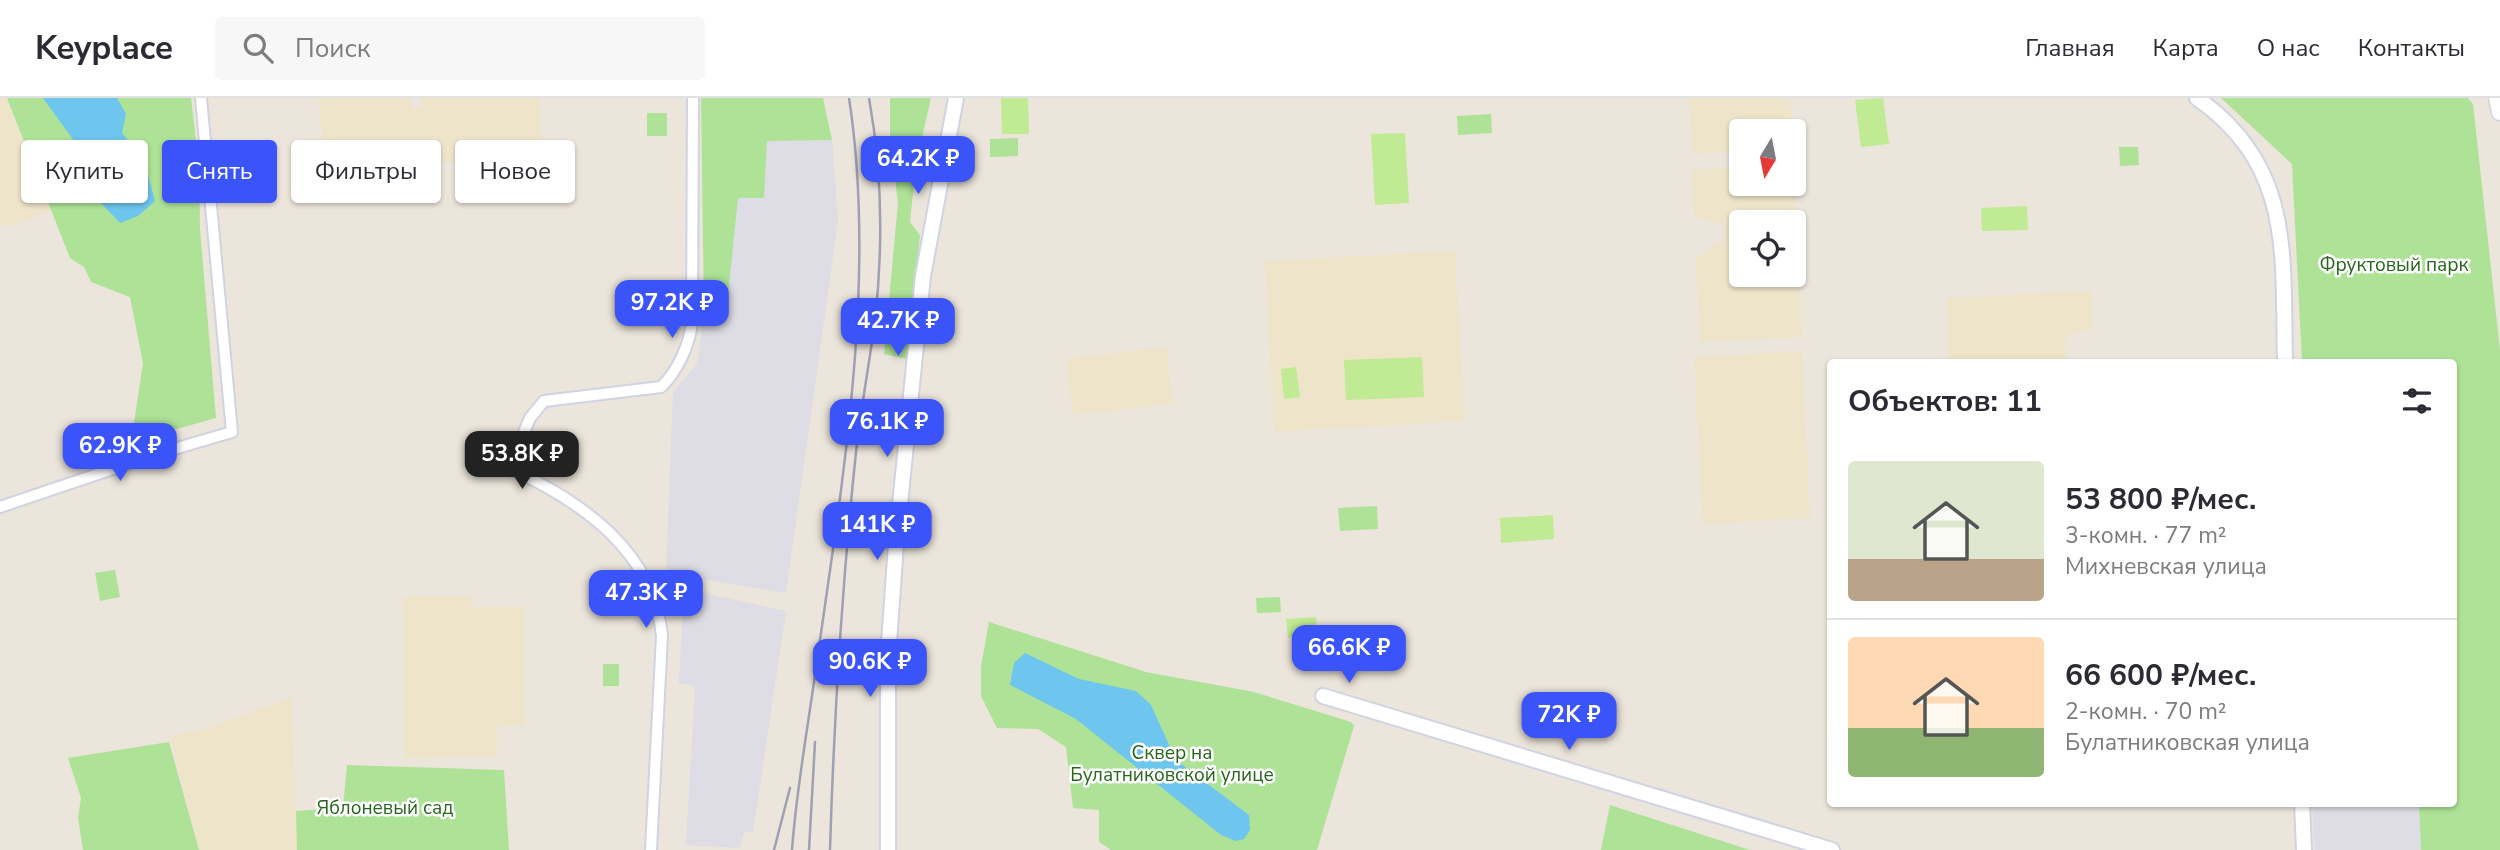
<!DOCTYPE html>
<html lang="ru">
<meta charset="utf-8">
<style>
body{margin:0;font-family:"Nunito Sans",sans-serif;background:#f7f7f7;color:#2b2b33;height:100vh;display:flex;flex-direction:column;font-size:26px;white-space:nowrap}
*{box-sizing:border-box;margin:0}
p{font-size:23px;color:#7c7c81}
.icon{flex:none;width:38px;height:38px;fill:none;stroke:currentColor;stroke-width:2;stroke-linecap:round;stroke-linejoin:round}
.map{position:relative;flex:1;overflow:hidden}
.panel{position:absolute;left:1827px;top:261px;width:630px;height:448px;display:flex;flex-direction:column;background:#fff;border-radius:7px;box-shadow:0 2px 5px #0004}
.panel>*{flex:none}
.top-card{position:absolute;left:21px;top:42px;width:665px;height:63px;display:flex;gap:14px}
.needle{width:46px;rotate:190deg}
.buttons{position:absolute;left:1729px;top:21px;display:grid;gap:14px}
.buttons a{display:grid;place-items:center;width:77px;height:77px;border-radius:7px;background:#fff;box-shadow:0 2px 5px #0004;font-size:35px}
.price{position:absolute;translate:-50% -60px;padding:0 16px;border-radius:14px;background:#3a54f9;color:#fff;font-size:23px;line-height:46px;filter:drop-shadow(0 2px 4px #0008)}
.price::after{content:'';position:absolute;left:50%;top:42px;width:21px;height:16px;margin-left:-10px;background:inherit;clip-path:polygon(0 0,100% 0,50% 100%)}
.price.on{background:#222;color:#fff}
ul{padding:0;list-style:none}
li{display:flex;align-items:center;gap:21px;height:175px;padding:0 21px}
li+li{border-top:2px solid #e1e1e2}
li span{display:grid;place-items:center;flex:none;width:196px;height:140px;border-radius:7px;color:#555}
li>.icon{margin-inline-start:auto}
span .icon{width:84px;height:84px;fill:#fffc;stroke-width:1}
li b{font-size:30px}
h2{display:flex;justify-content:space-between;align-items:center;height:84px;padding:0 21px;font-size:30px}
.tag{padding:0 24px;border-radius:7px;background:#fff;box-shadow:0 2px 5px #0004;font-size:24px;line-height:63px}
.tag.on{background:#3a54f9;color:#fff}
header{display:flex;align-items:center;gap:42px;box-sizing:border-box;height:98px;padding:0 35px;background:#fff;border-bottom:2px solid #e1e1e2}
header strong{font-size:33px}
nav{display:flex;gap:38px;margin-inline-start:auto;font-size:24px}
.search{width:490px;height:63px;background:#f7f7f7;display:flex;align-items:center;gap:18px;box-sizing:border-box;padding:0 24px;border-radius:7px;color:#7c7c81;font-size:26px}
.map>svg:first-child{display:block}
</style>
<header>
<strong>Keyplace</strong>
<div class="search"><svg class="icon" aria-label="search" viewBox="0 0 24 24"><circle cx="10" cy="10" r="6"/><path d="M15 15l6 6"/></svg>Поиск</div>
<nav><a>Главная</a><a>Карта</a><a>О нас</a><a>Контакты</a></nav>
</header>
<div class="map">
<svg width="2500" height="752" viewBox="0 0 2500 752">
<rect width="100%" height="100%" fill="#ece5db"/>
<path fill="#dedce4" d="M 832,42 L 838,123 L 786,495 L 666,475 L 673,294 L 697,266 L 704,214 L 726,216 L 738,100 L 764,100 L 767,43 Z
M 684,491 L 786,513 L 753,734 L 744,734 L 740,750 L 686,747 L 695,588 L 679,585 Z
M 2312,705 L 2419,705 L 2421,752 L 2315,752 Z"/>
<path fill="#ede4ca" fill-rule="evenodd" d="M 0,0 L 7,0 L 52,112 L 13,128 L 0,126 Z
M 318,0 L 410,0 L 412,11 L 422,10 L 421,0 L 539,0 L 543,77 L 469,88 L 468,63 L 386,70 L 362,57 L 325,61 Z
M 1689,0 L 1790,0 L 1792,33 L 1741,33 L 1741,53 L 1692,56 Z
M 1741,69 L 1741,86 L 1794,86 L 1794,83 L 1802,239 L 1700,244 L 1696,160 L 1724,141 L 1723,127 L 1694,118 L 1692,72 ZM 1741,124 L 1794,124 L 1794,177 L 1741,177 Z
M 1455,153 L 1465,323 L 1274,334 L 1265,163 Z
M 2091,193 L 2093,229 L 2065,240 L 2066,264 L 1949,264 L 1946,200 Z
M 1166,249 L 1173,306 L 1073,317 L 1066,261 Z
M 1802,253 L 1810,420 L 1703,426 L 1694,259 Z
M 403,498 L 473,498 L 473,509 L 524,509 L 525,627 L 497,628 L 497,659 L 405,660 Z
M 292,599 L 297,752 L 199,752 L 170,638 L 206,631 Z"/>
<path fill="#ade297" d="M 7,0 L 191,0 L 199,67 L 200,131 L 216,320 L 131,344 L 143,265 L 130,199 L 91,184 L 84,169 L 70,160 Z
M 701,0 L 823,0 L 832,42 L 767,43 L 764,100 L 738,100 L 726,217 L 704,214 Z
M 890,0 L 931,0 L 916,66 L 910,124 L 920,137 L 907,261 L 884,256 L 898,105 L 890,40 Z
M 2221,0 L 2468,0 L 2473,6 L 2500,252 L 2500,752 L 2421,752 L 2419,705 L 2454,705 L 2454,264 L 2302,264 L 2292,66 Z
M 647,15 L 667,15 L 667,38 L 647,38 Z
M 1491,16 L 1492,35 L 1458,37 L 1457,18 Z
M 1018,40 L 1018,58 L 990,59 L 990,41 Z
M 2119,49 L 2138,49 L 2139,67 L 2120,68 Z
M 1377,408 L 1378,431 L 1340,433 L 1338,410 Z
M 115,472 L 120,499 L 100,503 L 95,475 Z
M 1280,499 L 1281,514 L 1257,515 L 1256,500 Z
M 989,524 L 1146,574 L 1254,594 L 1351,624 L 1354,628 L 1317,752 L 1111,752 L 1099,744 L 1099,712 L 1073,710 L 1066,649 L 1038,631 L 997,630 L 981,598 L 981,568 Z
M 603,566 L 619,566 L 619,588 L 603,588 Z
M 1570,597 L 1593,597 L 1593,628 L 1570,628 Z
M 169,644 L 199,752 L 83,752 L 78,720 L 81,700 L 68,660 Z
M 347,667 L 504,672 L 509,752 L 297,752 L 296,713 L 343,710 Z
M 1610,707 L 1750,752 L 1601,752 Z"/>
<path fill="#c0ea93" d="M 1001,0 L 1028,0 L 1029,36 L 1002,36 Z
M 1883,0 L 1889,46 L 1861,49 L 1855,2 Z
M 1405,35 L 1409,105 L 1375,107 L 1371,36 Z
M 2027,108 L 2028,132 L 1982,133 L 1981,110 Z
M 1422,259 L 1424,299 L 1346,302 L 1344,262 Z
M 1296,269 L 1300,299 L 1284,301 L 1281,271 Z
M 1553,417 L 1554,441 L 1501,445 L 1500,420 Z
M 1316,519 L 1317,537 L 1288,540 L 1286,521 Z"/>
<path fill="#6ec5ee" d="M 43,0 L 117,0 L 126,16 L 122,35 L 144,62 L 155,103 L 138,118 L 120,125 L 101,105 L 98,76 Z
M 1025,555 L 1079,581 L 1136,593 L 1151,607 L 1176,662 L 1249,717 L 1250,732 L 1244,741 L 1236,743 L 1221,737 L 1076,621 L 1010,587 L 1014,565 Z"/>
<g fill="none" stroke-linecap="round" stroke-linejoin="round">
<defs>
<path id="minor" d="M 0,409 L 157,356 L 232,334 L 201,0
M 651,752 L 662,538 C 654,453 581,403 509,370 L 530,320 L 544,303 L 661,289 C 678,273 689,247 692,225 L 693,0"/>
<path id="tertiary" d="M 2197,0 C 2295,69 2282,159 2285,264
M 1323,598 L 1832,752
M 2302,705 L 2304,752
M 888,752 L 888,559 L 896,446 L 923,178 L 956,0"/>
<path id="secondary" d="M 2497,0 L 2500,14"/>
</defs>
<use href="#minor" stroke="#d0d3e2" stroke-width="14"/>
<use href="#tertiary" stroke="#d0d3e2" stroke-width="18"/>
<use href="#secondary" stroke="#d0d3e2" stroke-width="19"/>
<use href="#minor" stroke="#fff" stroke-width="10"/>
<use href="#tertiary" stroke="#fff" stroke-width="14"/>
<use href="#secondary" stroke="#fff" stroke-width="16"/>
<path stroke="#9ea0b4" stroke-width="2.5" d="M 774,752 L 790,690
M 792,752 C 796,696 806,640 814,584 C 840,398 878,187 849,0
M 809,752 L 815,644
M 830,752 C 834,619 842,487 856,354 C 861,310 869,267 875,223 C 883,150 882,72 869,0"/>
</g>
<g text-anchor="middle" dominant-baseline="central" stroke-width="5" stroke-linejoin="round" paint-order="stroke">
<g font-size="19" fill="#25661a" stroke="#fff">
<text x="2394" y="167">Фруктовый парк</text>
<text x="1172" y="655">Сквер на<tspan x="1172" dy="22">Булатниковской улице</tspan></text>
<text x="385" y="710">Яблоневый сад</text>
</g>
</g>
</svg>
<div class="buttons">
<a><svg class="needle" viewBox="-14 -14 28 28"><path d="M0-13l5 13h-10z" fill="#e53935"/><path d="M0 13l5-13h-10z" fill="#7c7c81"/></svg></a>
<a><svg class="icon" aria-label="locate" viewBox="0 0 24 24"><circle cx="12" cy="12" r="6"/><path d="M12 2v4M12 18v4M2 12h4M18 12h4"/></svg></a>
</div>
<b class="price" style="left:918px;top:98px">64.2K ₽</b>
<b class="price" style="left:672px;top:242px">97.2K ₽</b>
<b class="price" style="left:898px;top:260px">42.7K ₽</b>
<b class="price" style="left:887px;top:361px">76.1K ₽</b>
<b class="price" style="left:120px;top:385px">62.9K ₽</b>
<b class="price on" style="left:522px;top:393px">53.8K ₽</b>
<b class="price" style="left:877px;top:464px">141K ₽</b>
<b class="price" style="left:646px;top:532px">47.3K ₽</b>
<b class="price" style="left:1349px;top:587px">66.6K ₽</b>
<b class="price" style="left:870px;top:601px">90.6K ₽</b>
<b class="price" style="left:1569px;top:654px">72K ₽</b>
<div class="top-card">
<a class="tag">Купить</a>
<a class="tag on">Снять</a>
<a class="tag">Фильтры</a>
<a class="tag">Новое</a>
</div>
<section class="panel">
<h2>Объектов: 11<svg class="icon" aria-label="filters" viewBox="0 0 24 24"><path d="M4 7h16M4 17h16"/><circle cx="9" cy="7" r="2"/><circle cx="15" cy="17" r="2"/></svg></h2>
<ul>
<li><span style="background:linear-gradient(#dfe7d0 70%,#b9a48a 0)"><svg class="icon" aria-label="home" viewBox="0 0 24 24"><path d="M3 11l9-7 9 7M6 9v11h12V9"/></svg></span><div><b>53 800 ₽/мес.</b><p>3-комн. · 77 m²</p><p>Михневская улица</p></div></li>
<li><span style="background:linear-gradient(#ffd9b3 65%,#8fb573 0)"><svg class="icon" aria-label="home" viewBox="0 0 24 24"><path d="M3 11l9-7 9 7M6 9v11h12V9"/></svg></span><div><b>66 600 ₽/мес.</b><p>2-комн. · 70 m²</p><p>Булатниковская улица</p></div></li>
</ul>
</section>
</div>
